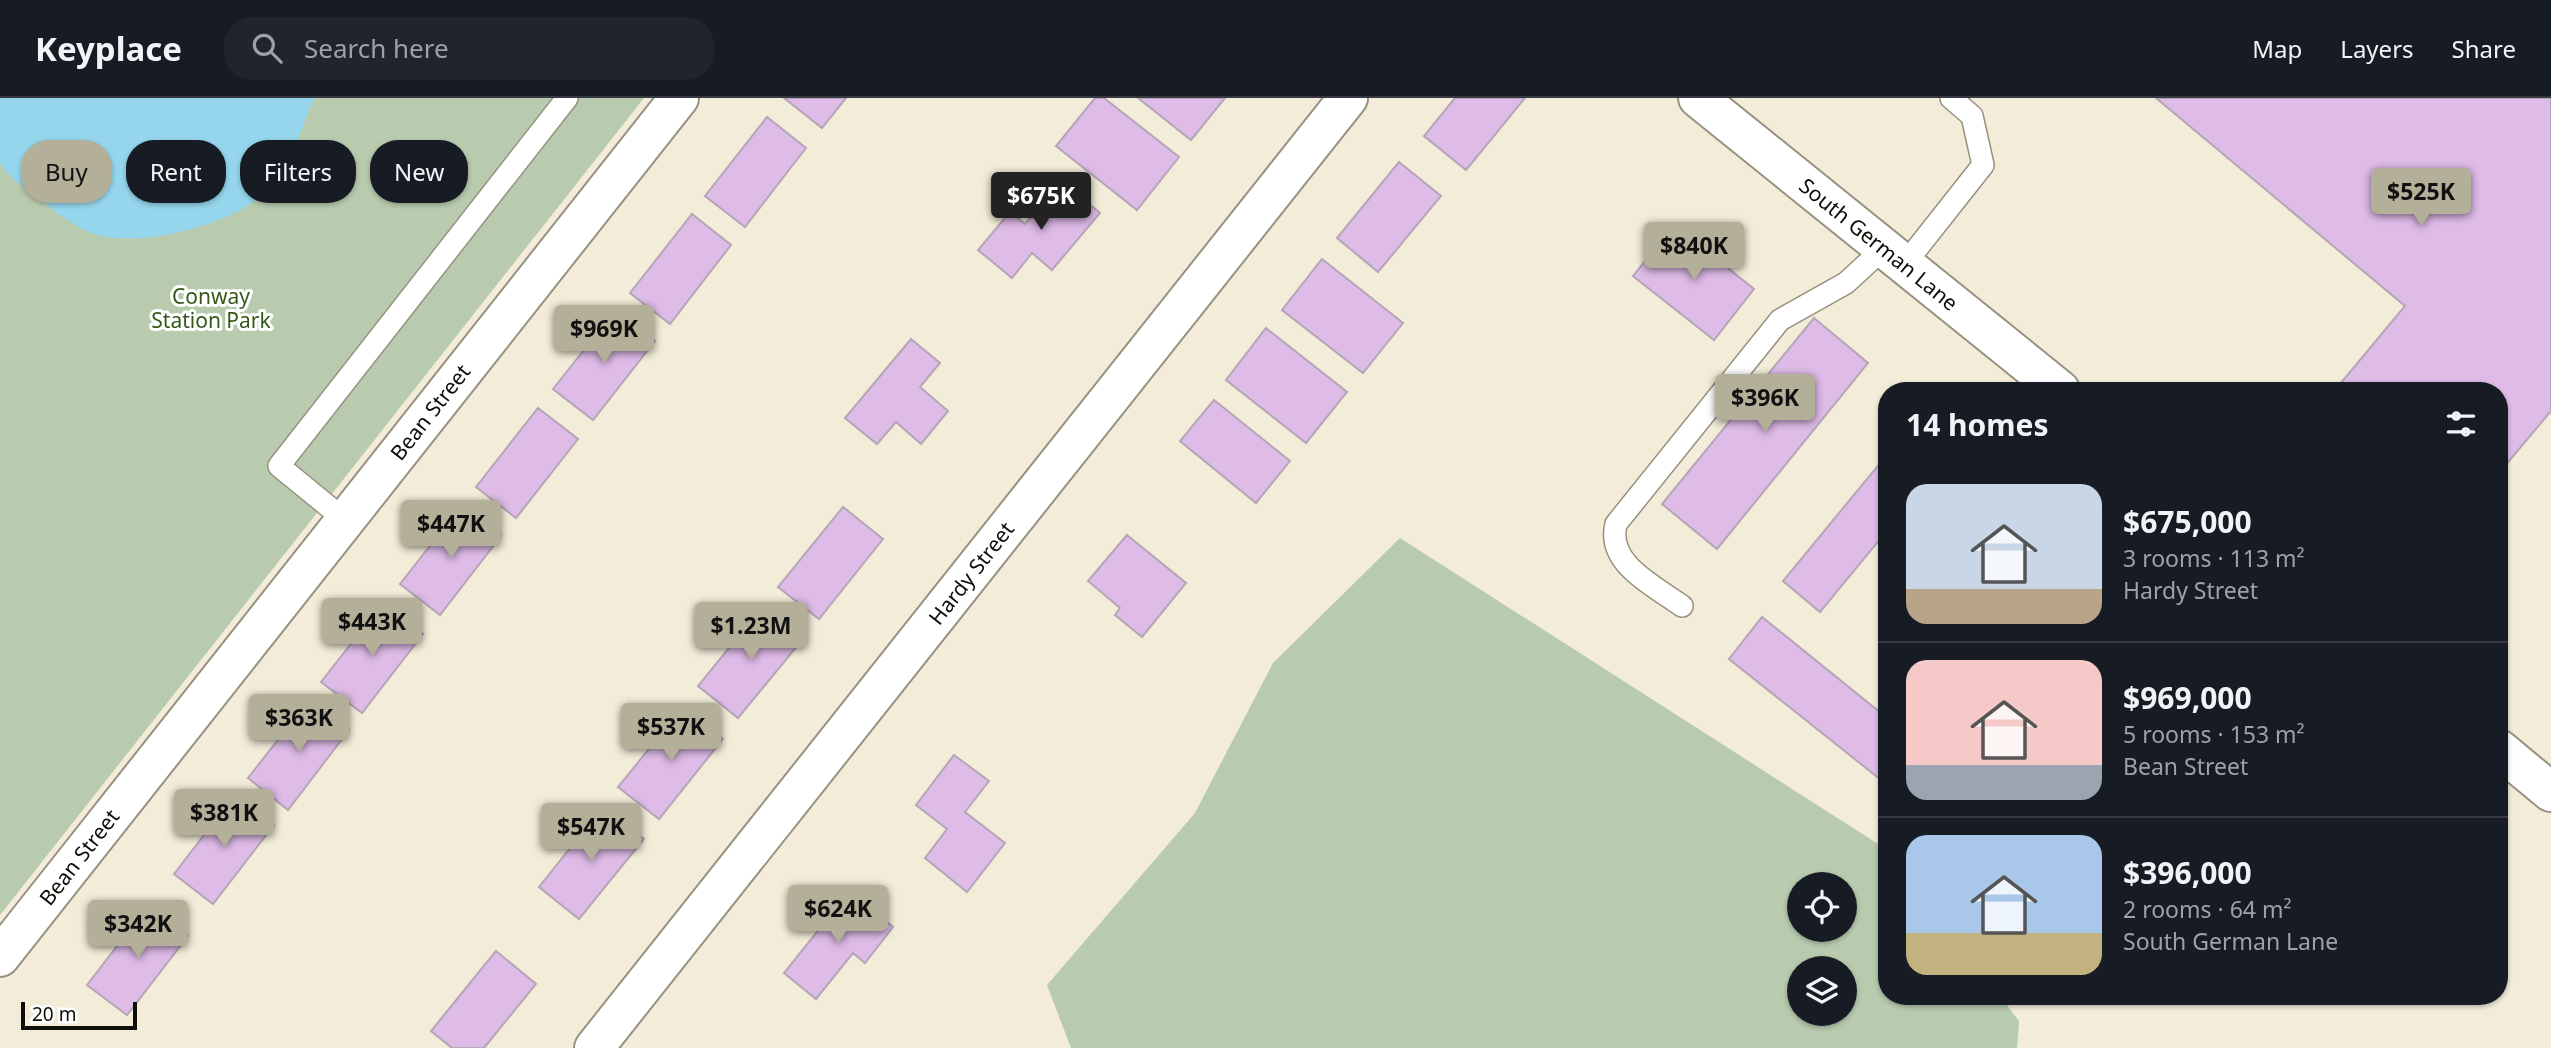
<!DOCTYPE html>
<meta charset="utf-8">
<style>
body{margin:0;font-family:"Noto Sans",sans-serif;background:#20242c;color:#f1f3f6;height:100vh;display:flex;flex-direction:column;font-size:26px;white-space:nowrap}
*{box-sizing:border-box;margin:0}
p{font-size:23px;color:#9ea1a6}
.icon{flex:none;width:38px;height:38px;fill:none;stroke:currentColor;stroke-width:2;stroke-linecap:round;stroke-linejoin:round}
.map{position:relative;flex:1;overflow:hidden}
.side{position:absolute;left:1878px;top:284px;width:630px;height:623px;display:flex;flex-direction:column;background:#171b24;border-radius:28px;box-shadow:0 2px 5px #0004}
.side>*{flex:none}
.hud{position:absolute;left:21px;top:42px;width:665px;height:63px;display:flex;gap:14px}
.buttons{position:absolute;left:1787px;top:774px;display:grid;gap:14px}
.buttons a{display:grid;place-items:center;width:70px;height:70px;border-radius:50%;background:#171b24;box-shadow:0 2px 5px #0004;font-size:35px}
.scale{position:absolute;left:21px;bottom:18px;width:116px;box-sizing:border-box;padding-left:7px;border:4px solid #0e0d07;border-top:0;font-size:19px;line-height:24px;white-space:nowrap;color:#0e0d07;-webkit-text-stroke:5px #fff;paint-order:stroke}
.price{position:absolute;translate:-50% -60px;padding:0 16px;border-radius:7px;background:#b3af99;color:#111;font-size:23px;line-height:46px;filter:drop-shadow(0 2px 4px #0008)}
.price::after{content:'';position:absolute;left:50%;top:42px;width:21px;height:16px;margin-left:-10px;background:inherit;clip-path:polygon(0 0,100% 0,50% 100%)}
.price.selected{background:#222;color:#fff}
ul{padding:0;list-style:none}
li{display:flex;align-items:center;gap:21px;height:175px;padding:0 28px}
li+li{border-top:2px solid #363941}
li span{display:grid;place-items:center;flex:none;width:196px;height:140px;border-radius:21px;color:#555}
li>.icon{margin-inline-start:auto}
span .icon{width:84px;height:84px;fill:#fffc;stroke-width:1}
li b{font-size:30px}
h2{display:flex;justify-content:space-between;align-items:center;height:84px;padding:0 28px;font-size:30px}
.pill{padding:0 24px;border-radius:28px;background:#171b24;box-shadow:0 2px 5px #0004;font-size:24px;line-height:63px}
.pill.selected{background:#b3af99;color:#111}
header{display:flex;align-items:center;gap:42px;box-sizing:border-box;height:98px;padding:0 35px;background:#171b24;border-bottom:2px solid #363941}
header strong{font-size:33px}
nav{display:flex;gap:38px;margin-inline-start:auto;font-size:24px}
.search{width:490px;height:63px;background:#20242c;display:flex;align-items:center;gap:18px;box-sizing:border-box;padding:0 24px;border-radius:28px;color:#9ea1a6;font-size:26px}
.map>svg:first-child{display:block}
</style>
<header>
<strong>Keyplace</strong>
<div class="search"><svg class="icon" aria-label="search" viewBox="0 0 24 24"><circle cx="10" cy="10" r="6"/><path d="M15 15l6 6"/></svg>Search here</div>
<nav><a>Map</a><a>Layers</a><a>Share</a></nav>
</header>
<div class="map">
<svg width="2551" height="950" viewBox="0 0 2551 950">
<rect width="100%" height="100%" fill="#f2ecd9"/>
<path fill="#b8cbae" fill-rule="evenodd" d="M 0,0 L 644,0 L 0,817 Z
M 1400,440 L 1886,751 L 1886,898 L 2000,898 L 2019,923 L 2017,950 L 1071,950 L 1047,887 L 1195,715 L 1273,565 ZM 1799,786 L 1844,786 L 1844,831 L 1799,831 ZM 1799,870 L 1844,870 L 1844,915 L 1799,915 Z"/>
<path fill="#95d6ec" d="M 0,0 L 315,0 C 299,32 293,68 266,94 C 231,127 138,152 91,135 C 73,128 50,109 34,97 C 24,89 5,77 0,64 C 0,53 0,14 0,0 Z"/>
<path fill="#dfbbe8" stroke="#b3a6b6" stroke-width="2" d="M 784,0 L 846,0 L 822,30 Z
M 1095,0 L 1104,0 L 1179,59 L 1137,112 L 1056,48 Z
M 1138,0 L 1225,0 L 1191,42 Z
M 1455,0 L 1525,0 L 1466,72 L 1424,38 Z
M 2156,0 L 2551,0 L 2551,313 L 2499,375 L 2499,292 L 2335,292 L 2405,208 Z
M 767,19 L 806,50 L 745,129 L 705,98 Z
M 1399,64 L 1441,98 L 1378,174 L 1337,140 Z
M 1061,83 L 1100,115 L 1052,172 L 1032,155 L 1012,180 L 978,152 L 1010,114 L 1025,126 Z
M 692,116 L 731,147 L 670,226 L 630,195 Z
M 1674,127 L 1754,191 L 1714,242 L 1633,178 Z
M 1322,161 L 1403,225 L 1363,275 L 1282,212 Z
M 615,213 L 655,243 L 593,322 L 553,291 Z
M 1814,220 L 1868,265 L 1717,451 L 1662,406 Z
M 1266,230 L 1347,294 L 1306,345 L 1226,282 Z
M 911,241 L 940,265 L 920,289 L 948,313 L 921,346 L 896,324 L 877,346 L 845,320 Z
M 1214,302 L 1290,363 L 1256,405 L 1180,343 Z
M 538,310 L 578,341 L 516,420 L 476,389 Z
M 1886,358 L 1886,434 L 1820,514 L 1783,483 Z
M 462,407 L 501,438 L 440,517 L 400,486 Z
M 843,409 L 883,441 L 819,521 L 778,489 Z
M 1127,437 L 1186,485 L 1142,539 L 1115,517 L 1120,510 L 1088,483 Z
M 383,505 L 423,536 L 362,615 L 321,584 Z
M 763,508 L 803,541 L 738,620 L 698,588 Z
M 1762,519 L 1881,615 L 1886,609 L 1886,686 L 1729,561 Z
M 310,601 L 349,632 L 288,712 L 248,680 Z
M 683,609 L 723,641 L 659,721 L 618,689 Z
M 954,657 L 989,683 L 965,714 L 1005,745 L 967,794 L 925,760 L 947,731 L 916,707 Z
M 235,697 L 274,727 L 213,806 L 174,776 Z
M 603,709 L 644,741 L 579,821 L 539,789 Z
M 849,794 L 893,829 L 865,865 L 853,855 L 816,901 L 784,875 Z
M 148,808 L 188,838 L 127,917 L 87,887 Z
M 496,853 L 536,886 L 484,950 L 452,950 L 431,933 Z"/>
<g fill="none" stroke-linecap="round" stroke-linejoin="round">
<defs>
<path id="service" d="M 1904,167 L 1983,67 L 1972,18 L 1951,0
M 345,422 L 279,368 L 567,0
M 1682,508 C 1655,488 1606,466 1616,426 L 1780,222 L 1846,185 L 1884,150"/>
<path id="minor" d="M 0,859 L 679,0
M 594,950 L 1348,0"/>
<path id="tertiary" d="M 1698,0 L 2060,292
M 2499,651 L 2551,694"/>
</defs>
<use href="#service" stroke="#979280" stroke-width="24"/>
<use href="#minor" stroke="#979280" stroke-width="42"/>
<use href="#tertiary" stroke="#979280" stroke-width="42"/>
<use href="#service" stroke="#fff" stroke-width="21"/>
<use href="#minor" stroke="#fff" stroke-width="38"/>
<use href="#tertiary" stroke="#fff" stroke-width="38"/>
</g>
<g text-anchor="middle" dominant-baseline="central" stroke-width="6" stroke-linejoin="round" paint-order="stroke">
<g font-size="21" fill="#0e0d07" stroke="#fff">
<text transform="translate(1879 146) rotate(39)">South German Lane</text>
<text transform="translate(430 314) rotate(-52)">Bean Street</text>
<text transform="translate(971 475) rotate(-52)">Hardy Street</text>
<text transform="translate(79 759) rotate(-52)">Bean Street</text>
</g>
<g font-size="21" fill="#345919" stroke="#fff">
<text x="211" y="198">Conway<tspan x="211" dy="24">Station Park</tspan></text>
</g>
</g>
</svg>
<div class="buttons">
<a><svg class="icon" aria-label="locate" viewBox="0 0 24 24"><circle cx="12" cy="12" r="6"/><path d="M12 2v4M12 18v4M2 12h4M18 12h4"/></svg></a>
<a><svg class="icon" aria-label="layers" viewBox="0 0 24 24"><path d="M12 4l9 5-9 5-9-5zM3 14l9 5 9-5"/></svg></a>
</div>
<div class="scale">20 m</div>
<b class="price" style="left:2421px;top:130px">$525K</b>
<b class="price selected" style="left:1041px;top:134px">$675K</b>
<b class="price" style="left:1694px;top:184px">$840K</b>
<b class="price" style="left:604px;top:267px">$969K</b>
<b class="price" style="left:1765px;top:336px">$396K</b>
<b class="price" style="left:451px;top:462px">$447K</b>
<b class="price" style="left:372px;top:560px">$443K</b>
<b class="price" style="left:751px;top:564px">$1.23M</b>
<b class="price" style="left:299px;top:656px">$363K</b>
<b class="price" style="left:671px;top:665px">$537K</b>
<b class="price" style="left:224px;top:751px">$381K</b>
<b class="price" style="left:591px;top:765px">$547K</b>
<b class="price" style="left:838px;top:847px">$624K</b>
<b class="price" style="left:138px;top:862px">$342K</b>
<div class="hud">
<a class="pill selected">Buy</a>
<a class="pill">Rent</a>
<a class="pill">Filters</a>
<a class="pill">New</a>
</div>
<section class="side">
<h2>14 homes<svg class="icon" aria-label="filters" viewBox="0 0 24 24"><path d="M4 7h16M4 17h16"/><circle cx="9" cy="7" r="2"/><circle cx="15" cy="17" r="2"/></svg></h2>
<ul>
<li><span style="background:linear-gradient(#c9d6e8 75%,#b9a48a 0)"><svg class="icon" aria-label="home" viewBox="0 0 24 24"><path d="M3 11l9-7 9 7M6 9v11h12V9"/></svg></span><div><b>$675,000</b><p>3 rooms · 113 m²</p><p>Hardy Street</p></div></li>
<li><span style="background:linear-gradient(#f6c9c9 75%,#9aa5b1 0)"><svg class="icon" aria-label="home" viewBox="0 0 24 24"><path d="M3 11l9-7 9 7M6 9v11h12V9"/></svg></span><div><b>$969,000</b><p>5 rooms · 153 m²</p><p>Bean Street</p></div></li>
<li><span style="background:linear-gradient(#a9c7e8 70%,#c2b280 0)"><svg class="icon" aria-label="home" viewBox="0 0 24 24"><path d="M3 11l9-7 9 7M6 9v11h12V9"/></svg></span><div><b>$396,000</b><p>2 rooms · 64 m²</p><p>South German Lane</p></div></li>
</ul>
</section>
</div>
